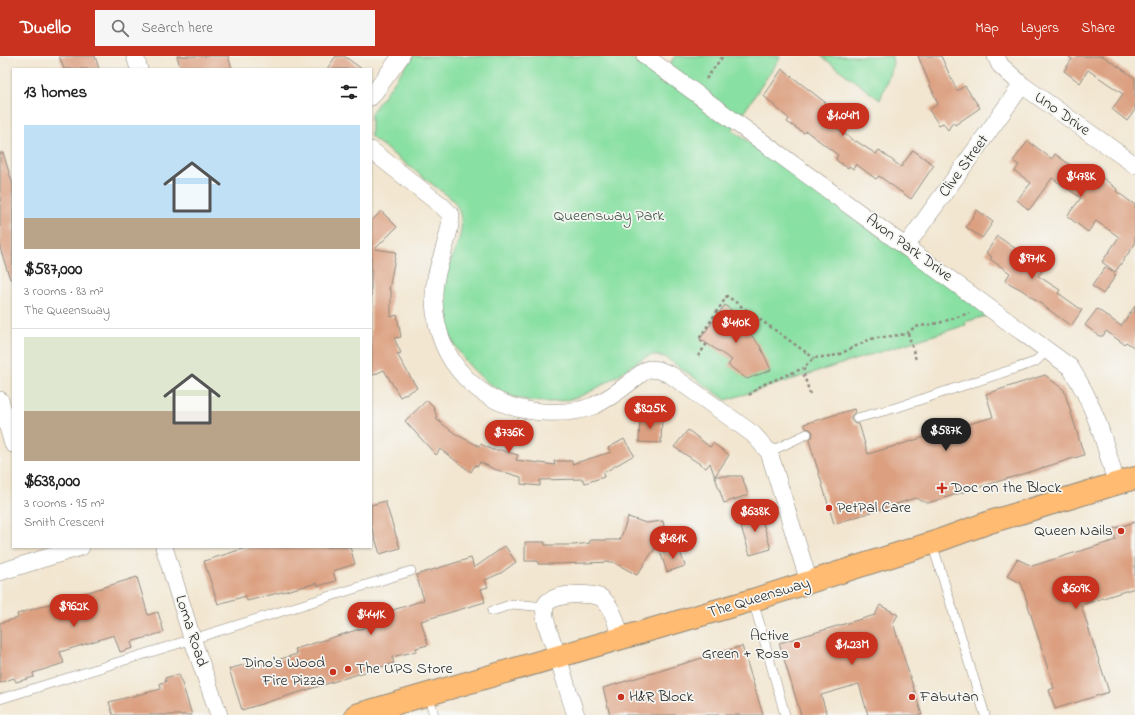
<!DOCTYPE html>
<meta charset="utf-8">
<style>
body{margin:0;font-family:"Indie Flower",sans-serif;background:#f6f6f6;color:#222;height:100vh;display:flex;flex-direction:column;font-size:15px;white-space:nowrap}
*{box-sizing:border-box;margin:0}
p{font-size:13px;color:#767676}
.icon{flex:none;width:22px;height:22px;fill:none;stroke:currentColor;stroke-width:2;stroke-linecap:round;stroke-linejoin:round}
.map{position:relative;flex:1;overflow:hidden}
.details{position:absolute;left:12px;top:12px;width:360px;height:480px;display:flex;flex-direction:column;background:#fff;border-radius:0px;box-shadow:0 1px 3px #0004}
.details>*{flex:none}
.price{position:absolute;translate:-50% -34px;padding:0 9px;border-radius:14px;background:#c8321e;color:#fff;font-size:13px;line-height:26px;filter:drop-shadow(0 1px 2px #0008)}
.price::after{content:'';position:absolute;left:50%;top:24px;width:12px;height:9px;margin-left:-6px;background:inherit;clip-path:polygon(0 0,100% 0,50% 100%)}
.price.current{background:#222;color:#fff}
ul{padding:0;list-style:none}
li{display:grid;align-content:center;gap:8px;height:212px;padding:0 12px}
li+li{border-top:1px solid #e0e0e0}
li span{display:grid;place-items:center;height:124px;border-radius:0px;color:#555}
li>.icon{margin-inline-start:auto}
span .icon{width:72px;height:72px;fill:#fffc;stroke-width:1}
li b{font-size:17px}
h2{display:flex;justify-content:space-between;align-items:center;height:48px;padding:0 12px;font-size:17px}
header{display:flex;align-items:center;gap:24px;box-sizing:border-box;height:56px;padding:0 20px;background:#c8321e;color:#fff}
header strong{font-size:19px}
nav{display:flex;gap:22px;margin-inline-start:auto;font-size:14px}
.search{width:280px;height:36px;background:#f6f6f6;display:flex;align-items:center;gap:10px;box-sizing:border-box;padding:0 14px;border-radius:0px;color:#767676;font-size:15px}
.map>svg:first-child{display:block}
</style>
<header>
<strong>Dwello</strong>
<div class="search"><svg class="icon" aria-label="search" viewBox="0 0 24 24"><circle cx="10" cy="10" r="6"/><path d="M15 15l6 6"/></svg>Search here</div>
<nav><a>Map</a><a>Layers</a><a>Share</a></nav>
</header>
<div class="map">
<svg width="1135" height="659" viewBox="0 0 1135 659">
<rect width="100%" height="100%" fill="#f6f6f2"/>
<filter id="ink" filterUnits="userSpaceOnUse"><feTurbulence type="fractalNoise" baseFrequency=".025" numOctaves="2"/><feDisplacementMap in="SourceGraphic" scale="8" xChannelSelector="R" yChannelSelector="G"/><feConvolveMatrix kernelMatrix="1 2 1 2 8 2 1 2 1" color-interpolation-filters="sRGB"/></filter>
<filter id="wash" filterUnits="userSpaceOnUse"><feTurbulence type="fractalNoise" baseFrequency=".012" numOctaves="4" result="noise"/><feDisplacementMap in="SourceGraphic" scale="16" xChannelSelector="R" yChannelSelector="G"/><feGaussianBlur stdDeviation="0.9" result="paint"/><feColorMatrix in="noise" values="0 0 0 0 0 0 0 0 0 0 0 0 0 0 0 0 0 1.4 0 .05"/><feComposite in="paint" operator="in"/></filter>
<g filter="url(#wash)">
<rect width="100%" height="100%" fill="#f2e6d0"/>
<path fill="#89e0a3" stroke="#5a8667" d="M 413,0 L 629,0 L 660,22 L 675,0 L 781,0 L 732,74 L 989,259 L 965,266 L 966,269 L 726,344 L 665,301 L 654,299 L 645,301 C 625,314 593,338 571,343 C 524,354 485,334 459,296 C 448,279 439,256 441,235 C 445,203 476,175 453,144 L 371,81 L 371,57 Z
M 821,0 L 892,0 L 893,8 L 880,44 Z"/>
<g id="blocks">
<path fill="#dca081" d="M 59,0 L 95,0 L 99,13 L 64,13 Z
M 177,0 L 228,0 L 232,13 L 181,13 Z
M 336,0 L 344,0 L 362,13 L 327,13 Z
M 918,0 L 941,0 L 957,35 L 965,30 L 980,52 L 955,69 L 953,66 L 948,74 L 943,67 L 939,69 L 929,54 L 938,48 Z
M 1068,0 L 1103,0 L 1135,22 L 1135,54 L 1127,65 L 1112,53 L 1123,38 L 1088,14 L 1080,27 L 1064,15 L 1072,3 Z
M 782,13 L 826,47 L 818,58 L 855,86 L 856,85 L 876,98 L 879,94 L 901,111 L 913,94 L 934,109 L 911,143 L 879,120 L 876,123 L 856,108 L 853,113 L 849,110 L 848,112 L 837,105 L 836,102 L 838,99 L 806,75 L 804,77 L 787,66 L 789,63 L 764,40 Z
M 1028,85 L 1052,103 L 1055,98 L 1080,116 L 1086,109 L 1117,133 L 1116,135 L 1135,149 L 1135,188 L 1115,216 L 1102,206 L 1119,181 L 1096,165 L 1088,176 L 1067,160 L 1081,142 L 1052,122 L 1029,154 L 1017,144 L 1031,127 L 1015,115 L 1019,109 L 1013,105 Z
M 0,97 L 3,97 L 13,129 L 13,223 L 10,223 L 0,192 Z
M 977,154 L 993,166 L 982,182 L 966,171 Z
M 381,155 L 397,171 L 375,193 L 396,196 L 389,234 L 391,234 L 391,261 L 397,259 L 401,281 L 394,282 L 401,297 L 397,298 L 417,332 L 400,341 L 384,314 L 371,320 L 371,166 Z
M 997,180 L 1044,212 L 1038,220 L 1060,234 L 1058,237 L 1082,254 L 1071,270 L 1022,234 L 1005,225 L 1010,217 L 990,203 L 992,201 L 986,197 Z
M 1105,211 L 1116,219 L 1103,238 L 1092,230 Z
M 725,249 L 747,267 L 744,270 L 760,290 L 771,314 L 747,323 L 728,309 L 732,304 L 700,283 Z
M 1135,250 L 1135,292 L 1126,286 L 1124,288 L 1106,275 L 1103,280 L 1099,280 L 1085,269 L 1097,253 L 1121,270 Z
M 1045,319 L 1064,334 L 1084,399 L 928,447 L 915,442 L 834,468 L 809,384 L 812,381 L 813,376 L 810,373 L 806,372 L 804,368 L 854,353 L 855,356 L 851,360 L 851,364 L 855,368 L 859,368 L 868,398 L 993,361 L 986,338 Z
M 427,344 L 433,350 L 437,361 L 436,363 L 457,379 L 479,390 L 481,388 L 492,394 L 500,394 L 518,399 L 516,404 L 555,409 L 554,405 L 572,405 L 572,408 L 611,396 L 608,392 L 624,383 L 634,399 L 603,417 L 604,421 L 585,427 L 583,423 L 540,424 L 540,430 L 521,428 L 521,421 L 494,413 L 480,406 L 478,410 L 475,409 L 471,416 L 440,393 L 436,399 L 405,365 Z
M 640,361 L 662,362 L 661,387 L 639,386 Z
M 688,374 L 710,391 L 713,387 L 729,399 L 715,420 L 742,420 L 748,439 L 724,447 L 710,407 L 706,412 L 674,391 Z
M 385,445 L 400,492 L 380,498 L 371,469 L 371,449 Z
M 752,449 L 755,459 L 760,457 L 771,493 L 750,499 L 740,468 Z
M 628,461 L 646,467 L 663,465 L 665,477 L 637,519 L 613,506 L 557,508 L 538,508 L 538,505 L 525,505 L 525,486 L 545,486 L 545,489 L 574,489 L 590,487 L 590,484 L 620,484 Z
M 1135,466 L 1135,532 L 1081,549 L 1109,636 L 1055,653 L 1049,634 L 1054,632 L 1021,527 L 1007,520 L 1017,503 L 1032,510 L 1116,484 L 1112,473 Z
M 505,490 L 516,506 L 501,517 L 485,524 L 488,531 L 481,533 L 485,546 L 421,565 L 428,589 L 416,592 L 417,595 L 392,601 L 394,607 L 242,654 L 229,613 L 247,608 L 248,613 L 297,598 L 295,593 L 389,564 L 387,556 L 424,544 L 416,519 L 471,502 L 474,512 Z
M 249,491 L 350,491 L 355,508 L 333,515 L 336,525 L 318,530 L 317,527 L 247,545 L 246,540 L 218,548 L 204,505 Z
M 679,492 L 685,510 L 667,516 L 661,498 Z
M 137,521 L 148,559 L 158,556 L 164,576 L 131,586 L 133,592 L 120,596 L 114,579 L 60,596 L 64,607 L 33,617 L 34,621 L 16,626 L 14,622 L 0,627 L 0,567 L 18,562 L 17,558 Z
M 880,549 L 898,559 L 893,567 L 922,659 L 868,659 L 859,628 L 821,639 L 827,659 L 801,659 L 779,587 L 875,559 Z
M 742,590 L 763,659 L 610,659 L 603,632 Z
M 179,618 L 192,659 L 113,659 L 109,646 L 161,633 L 160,627 L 166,626 L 165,622 Z"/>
</g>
</g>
<g filter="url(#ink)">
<use href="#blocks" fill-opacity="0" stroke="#8e887e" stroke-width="1"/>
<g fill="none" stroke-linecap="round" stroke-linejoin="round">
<defs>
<path id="service" d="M 857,362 L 895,352 L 1035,306 L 1047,294
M 769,396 L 807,378
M 932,487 L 985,659
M 753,544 L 785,659
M 492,555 L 513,548 L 545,551
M 428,638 L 434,659
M 0,643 L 411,515"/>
<path id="minor" d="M 135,0 L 139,13
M 645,0 L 1070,311 C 1094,347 1105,386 1116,427
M 996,0 L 1000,9 L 1022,29 L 1135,109
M 371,41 L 401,0
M 371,94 L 442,150 L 451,159 C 450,188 432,215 434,245 C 437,307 480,352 543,356 C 559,357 578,356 593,350 C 606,344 618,336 629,327 C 635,323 641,316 649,313 L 659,314 L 671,319 L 753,378 L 769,396 L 809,526
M 906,190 L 1022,29
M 0,344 L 13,388
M 164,491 L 192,582 L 219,659
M 0,516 L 81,491
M 576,659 C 569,640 564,620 558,601 C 554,588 542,564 545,551 C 547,537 594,535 603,543 C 614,554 617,569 621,584"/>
<path id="primary" d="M 356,659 L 753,544 L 932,487 L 990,466 L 1135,422"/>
</defs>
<use href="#service" stroke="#8e887e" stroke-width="10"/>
<use href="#minor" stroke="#8e887e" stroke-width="18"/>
<use href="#primary" stroke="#8e887e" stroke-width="24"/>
<path stroke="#8e887e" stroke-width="2.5" stroke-dasharray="3 3" stroke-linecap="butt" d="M 706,23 L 723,0
M 908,277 L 916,304
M 698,300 L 706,289 L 699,283 L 727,240 L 814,302
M 810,338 L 804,319 L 804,312 L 814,302 L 838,299 L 870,283 L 906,278 L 915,271 L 939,267 L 969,257
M 749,339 L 762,329 L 804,312"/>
<use href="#service" stroke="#fff" stroke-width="9"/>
<use href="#minor" stroke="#fff" stroke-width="17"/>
<use href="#primary" stroke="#febb71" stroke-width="22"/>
</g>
</g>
<g fill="#c8321e" stroke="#f6f6f2" stroke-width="1.5">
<path d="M940 426h4v4h4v4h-4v4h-4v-4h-4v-4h4z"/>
<circle cx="829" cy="452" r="4"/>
<circle cx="1121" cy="475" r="4"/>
<circle cx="797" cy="589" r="4"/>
<circle cx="348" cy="613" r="4"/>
<circle cx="333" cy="616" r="4"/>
<circle cx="621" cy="641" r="4"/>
<circle cx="912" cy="641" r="4"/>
</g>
<g text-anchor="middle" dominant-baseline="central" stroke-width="3.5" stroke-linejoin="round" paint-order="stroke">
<g font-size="16" fill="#2b2b2b" stroke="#f6f6f2">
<text transform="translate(1062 58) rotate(35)">Uno Drive</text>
<text transform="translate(964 110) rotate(-54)">Clive Street</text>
<text transform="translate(909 192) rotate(36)">Avon Park Drive</text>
<text transform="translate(759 542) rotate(-17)">The Queensway</text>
<text transform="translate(191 575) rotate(72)">Loma Road</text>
</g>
<g font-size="16" fill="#425849" stroke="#f6f6f2">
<text x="609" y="160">Queensway Park</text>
</g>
<g font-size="16" fill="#2b2b2b" stroke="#f6f6f2" text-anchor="start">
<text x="951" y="432">Doc on the Block</text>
<text x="837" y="452">PetPal Care</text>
<text x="1113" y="475" text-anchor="end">Queen Nails</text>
<text x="789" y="580" text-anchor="end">Active<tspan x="789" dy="18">Green + Ross</tspan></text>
<text x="325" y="607" text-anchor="end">Dino's Wood<tspan x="325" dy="18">Fire Pizza</tspan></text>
<text x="356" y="613">The UPS Store</text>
<text x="629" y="641">H&amp;R Block</text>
<text x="920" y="641">Fabutan</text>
</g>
</g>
</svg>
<b class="price" style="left:843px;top:81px">$1.04M</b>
<b class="price" style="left:1081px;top:142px">$478K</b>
<b class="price" style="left:1032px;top:224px">$971K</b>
<b class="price" style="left:736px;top:288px">$410K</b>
<b class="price" style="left:650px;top:374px">$825K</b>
<b class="price current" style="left:946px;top:396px">$587K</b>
<b class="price" style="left:509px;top:398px">$736K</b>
<b class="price" style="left:755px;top:477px">$638K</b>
<b class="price" style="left:673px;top:504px">$481K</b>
<b class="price" style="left:1076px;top:554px">$609K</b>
<b class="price" style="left:74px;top:572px">$962K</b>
<b class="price" style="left:371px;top:580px">$441K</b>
<b class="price" style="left:852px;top:610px">$1.23M</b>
<section class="details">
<h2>13 homes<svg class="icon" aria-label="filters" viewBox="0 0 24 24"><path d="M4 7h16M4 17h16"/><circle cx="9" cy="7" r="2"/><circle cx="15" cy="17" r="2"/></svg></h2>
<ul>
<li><span style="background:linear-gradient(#bfe0f5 75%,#b9a48a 0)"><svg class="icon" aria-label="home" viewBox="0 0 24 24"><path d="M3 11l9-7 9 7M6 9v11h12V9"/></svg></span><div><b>$587,000</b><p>3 rooms · 83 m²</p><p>The Queensway</p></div></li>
<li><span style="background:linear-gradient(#dfe7d0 60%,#b9a48a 0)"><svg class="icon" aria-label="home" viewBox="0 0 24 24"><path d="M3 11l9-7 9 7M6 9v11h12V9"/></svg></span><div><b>$638,000</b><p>3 rooms · 95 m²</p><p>Smith Crescent</p></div></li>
</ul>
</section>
</div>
